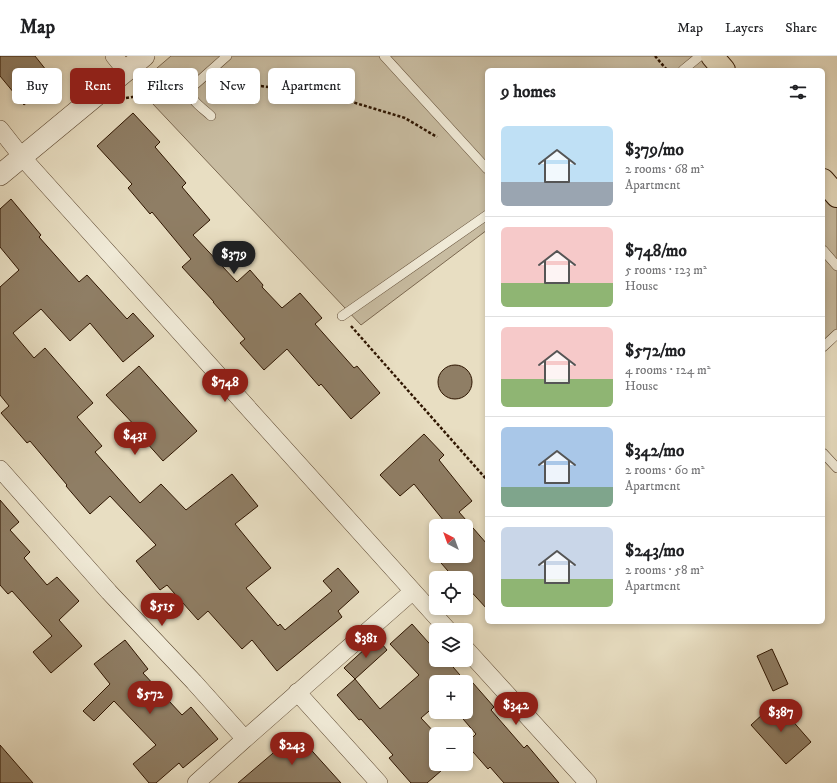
<!DOCTYPE html>
<meta charset="utf-8">
<style>
body{margin:0;font-family:"IM FELL DW Pica",serif;background:#f6f6f6;color:#202124;height:100vh;display:flex;flex-direction:column;font-size:15px;white-space:nowrap}
*{box-sizing:border-box;margin:0}
p{font-size:13px;color:#757577}
.icon{flex:none;width:22px;height:22px;fill:none;stroke:currentColor;stroke-width:2;stroke-linecap:round;stroke-linejoin:round}
.map{position:relative;flex:1;overflow:hidden}
.sheet{position:absolute;left:485px;top:12px;width:340px;height:556px;display:flex;flex-direction:column;background:#fff;border-radius:6px;box-shadow:0 2px 6px #0003}
.sheet>*{flex:none}
.guide{position:absolute;left:12px;top:12px;width:380px;height:36px;display:flex;gap:8px}
.needle{width:26px;rotate:319deg}
.fabs{position:absolute;left:429px;top:463px;display:grid;gap:8px}
.fabs a{display:grid;place-items:center;width:44px;height:44px;border-radius:6px;background:#fff;box-shadow:0 2px 6px #0003;font-size:20px}
.price{position:absolute;translate:-50% -34px;padding:0 9px;border-radius:14px;background:#8f2418;color:#fff;font-size:13px;line-height:26px;filter:drop-shadow(0 1px 2px #0008)}
.price::after{content:'';position:absolute;left:50%;top:24px;width:12px;height:9px;margin-left:-6px;background:inherit;clip-path:polygon(0 0,100% 0,50% 100%)}
.price.selected{background:#222;color:#fff}
ul{padding:0;list-style:none}
li{display:flex;align-items:center;gap:12px;height:100px;padding:0 16px}
li+li{border-top:1px solid #e0e0e0}
li span{display:grid;place-items:center;flex:none;width:112px;height:80px;border-radius:6px;color:#555}
li>.icon{margin-inline-start:auto}
span .icon{width:48px;height:48px;fill:#fffc;stroke-width:1}
li b{font-size:17px}
h2{display:flex;justify-content:space-between;align-items:center;height:48px;padding:0 16px;font-size:17px}
.pill{padding:0 14px;border-radius:6px;background:#fff;box-shadow:0 2px 6px #0003;font-size:14px;line-height:36px}
.pill.selected{background:#8f2418;color:#fff}
header{display:flex;align-items:center;gap:24px;box-sizing:border-box;height:56px;padding:0 20px;background:#fff;border-bottom:1px solid #e0e0e0}
header strong{font-size:19px}
nav{display:flex;gap:22px;margin-inline-start:auto;font-size:14px}
.map>svg:first-child{display:block}
</style>
<header>
<strong>Map</strong>
<nav><a>Map</a><a>Layers</a><a>Share</a></nav>
</header>
<div class="map">
<svg width="837" height="727" viewBox="0 0 837 727">
<rect width="100%" height="100%" fill="#e8dec2"/>
<filter id="stains"><feTurbulence type="fractalNoise" baseFrequency=".005" numOctaves="4"/><feColorMatrix values="0 0 0 0 .2 0 0 0 0 .09 0 0 0 0 .02 0 0 0 .5 -.17"/></filter>
<radialGradient id="worn" r=".72"><stop offset=".6" stop-color="#630" stop-opacity="0"/><stop offset="1" stop-color="#630" stop-opacity=".3"/></radialGradient>
<path fill="#c8bca1" stroke="#7b6850" d="M 171,0 L 707,0 L 720,14 L 487,14 L 487,174 L 361,269 L 136,30 Z
M 823,125 L 837,141 L 837,273 L 823,285 Z"/>
<path fill="#8f7e65" stroke="#2e1500" d="M 0,0 L 35,0 L 54,24 L 24,49 L 0,20 Z
M 133,57 L 160,86 L 155,91 L 186,127 L 182,131 L 210,164 L 193,179 L 237,226 L 250,214 L 263,229 L 262,231 L 282,252 L 300,237 L 322,262 L 315,268 L 354,312 L 357,310 L 380,337 L 351,363 L 321,328 L 319,330 L 287,293 L 264,314 L 240,287 L 245,283 L 213,246 L 214,246 L 182,211 L 191,203 L 152,156 L 150,158 L 128,132 L 132,128 L 97,90 Z
M 11,143 L 41,179 L 39,181 L 79,226 L 87,219 L 127,263 L 133,257 L 154,280 L 123,306 L 90,267 L 70,285 L 41,253 L 13,277 L 34,302 L 45,292 L 93,347 L 77,361 L 102,390 L 95,396 L 140,447 L 161,428 L 186,454 L 232,418 L 258,450 L 235,468 L 271,512 L 246,532 L 278,570 L 280,568 L 285,574 L 332,535 L 323,525 L 338,512 L 359,536 L 338,555 L 342,561 L 277,615 L 252,584 L 242,593 L 208,555 L 198,564 L 167,529 L 160,534 L 136,505 L 156,489 L 110,440 L 90,458 L 66,430 L 67,429 L 30,385 L 27,387 L 1,357 L 9,350 L 0,339 L 0,231 L 19,214 L 0,191 L 0,153 Z
M438 326a17 17 0 1 1 34 0a17 17 0 1 1-34 0Z
M 139,310 L 197,375 L 163,405 L 137,376 L 139,374 L 106,339 Z
M 424,378 L 444,399 L 439,404 L 472,445 L 459,456 L 487,488 L 487,553 L 466,530 L 466,522 L 454,522 L 435,500 L 466,500 L 466,470 L 448,470 L 414,428 L 400,440 L 380,419 Z
M 0,444 L 19,466 L 10,474 L 30,496 L 24,502 L 47,529 L 57,521 L 79,545 L 59,564 L 82,590 L 51,617 L 33,596 L 52,580 L 12,535 L 8,538 L 0,529 Z
M 412,568 L 436,595 L 436,604 L 447,604 L 466,626 L 466,619 L 494,651 L 491,654 L 524,692 L 527,689 L 559,727 L 504,727 L 490,711 L 488,713 L 466,688 L 476,678 L 457,656 L 466,656 L 466,626 L 436,626 L 436,649 L 421,662 L 436,678 L 436,708 L 449,708 L 427,727 L 411,727 L 389,702 L 393,699 L 361,663 L 359,664 L 337,639 L 355,623 L 380,653 L 419,619 L 390,588 Z
M 377,582 L 387,594 L 355,623 L 344,612 Z
M 125,584 L 148,613 L 143,617 L 182,659 L 191,651 L 218,683 L 183,712 L 179,707 L 156,727 L 149,727 L 133,708 L 156,689 L 114,645 L 94,665 L 83,655 L 110,628 L 94,608 Z
M 772,593 L 788,628 L 773,635 L 757,600 Z
M 776,646 L 811,686 L 786,708 L 751,669 Z
M 295,676 L 341,727 L 238,727 L 272,698 Z
M 0,689 L 33,727 L 0,727 Z"/>
<g fill="none" stroke-linecap="round" stroke-linejoin="round">
<defs>
<path id="service" d="M 384,0 L 487,113
M 683,14 L 700,0
M 211,60 C 203,52 188,44 191,32 L 227,0
M 823,194 L 837,210
M 342,260 L 487,159
M 823,291 L 837,278
M 823,397 L 837,412"/>
<path id="minor" d="M 114,0 L 126,15
M 0,73 L 22,101 L 448,574
M 0,413 L 109,536 L 194,626 L 245,683 L 196,727
M 466,593 L 588,727
M 297,636 L 379,727
M 245,683 L 413,535"/>
<path id="tertiary" d="M 0,119 L 144,0"/>
<path id="primary" d="M 712,0 L 724,14
M 823,124 L 837,140"/>
</defs>
<use href="#service" stroke="#5c4730" stroke-width="10"/>
<use href="#minor" stroke="#5c4730" stroke-width="18"/>
<use href="#tertiary" stroke="#5c4730" stroke-width="22"/>
<use href="#primary" stroke="#2e1500" stroke-width="24"/>
<path stroke="#2e1500" stroke-width="2.5" stroke-dasharray="3 2" stroke-linecap="butt" d="M 655,0 L 667,14
M 211,32 L 261,30 L 299,35 L 339,42 L 405,62 L 437,81
M 126,42 L 178,34
M 351,270 L 487,424"/>
<use href="#service" stroke="#f0ead7" stroke-width="9"/>
<use href="#minor" stroke="#f0ead7" stroke-width="17"/>
<use href="#tertiary" stroke="#f0ead7" stroke-width="21"/>
<use href="#primary" stroke="#e8dec2" stroke-width="22"/>
</g>
<rect width="100%" height="100%" filter="url(#stains)"/>
<rect width="100%" height="100%" fill="url(#worn)"/>
</svg>
<div class="fabs">
<a><svg class="needle" viewBox="-14 -14 28 28"><path d="M0-13l5 13h-10z" fill="#e53935"/><path d="M0 13l5-13h-10z" fill="#757577"/></svg></a>
<a><svg class="icon" aria-label="locate" viewBox="0 0 24 24"><circle cx="12" cy="12" r="6"/><path d="M12 2v4M12 18v4M2 12h4M18 12h4"/></svg></a>
<a><svg class="icon" aria-label="layers" viewBox="0 0 24 24"><path d="M12 4l9 5-9 5-9-5zM3 14l9 5 9-5"/></svg></a>
<a>+</a>
<a>−</a>
</div>
<b class="price selected" style="left:234px;top:219px">$379</b>
<b class="price" style="left:225px;top:347px">$748</b>
<b class="price" style="left:135px;top:400px">$431</b>
<b class="price" style="left:162px;top:571px">$515</b>
<b class="price" style="left:366px;top:603px">$381</b>
<b class="price" style="left:150px;top:659px">$572</b>
<b class="price" style="left:516px;top:670px">$342</b>
<b class="price" style="left:781px;top:677px">$387</b>
<b class="price" style="left:292px;top:710px">$243</b>
<div class="guide">
<a class="pill">Buy</a>
<a class="pill selected">Rent</a>
<a class="pill">Filters</a>
<a class="pill">New</a>
<a class="pill">Apartment</a>
</div>
<section class="sheet">
<h2>9 homes<svg class="icon" aria-label="filters" viewBox="0 0 24 24"><path d="M4 7h16M4 17h16"/><circle cx="9" cy="7" r="2"/><circle cx="15" cy="17" r="2"/></svg></h2>
<ul>
<li><span style="background:linear-gradient(#bfe0f5 70%,#9aa5b1 0)"><svg class="icon" aria-label="home" viewBox="0 0 24 24"><path d="M3 11l9-7 9 7M6 9v11h12V9"/></svg></span><div><b>$379/mo</b><p>2 rooms · 68 m²</p><p>Apartment</p></div></li>
<li><span style="background:linear-gradient(#f6c9c9 70%,#8fb573 0)"><svg class="icon" aria-label="home" viewBox="0 0 24 24"><path d="M3 11l9-7 9 7M6 9v11h12V9"/></svg></span><div><b>$748/mo</b><p>5 rooms · 123 m²</p><p>House</p></div></li>
<li><span style="background:linear-gradient(#f6c9c9 65%,#8fb573 0)"><svg class="icon" aria-label="home" viewBox="0 0 24 24"><path d="M3 11l9-7 9 7M6 9v11h12V9"/></svg></span><div><b>$572/mo</b><p>4 rooms · 124 m²</p><p>House</p></div></li>
<li><span style="background:linear-gradient(#a9c7e8 75%,#7fa58c 0)"><svg class="icon" aria-label="home" viewBox="0 0 24 24"><path d="M3 11l9-7 9 7M6 9v11h12V9"/></svg></span><div><b>$342/mo</b><p>2 rooms · 60 m²</p><p>Apartment</p></div></li>
<li><span style="background:linear-gradient(#c9d6e8 65%,#8fb573 0)"><svg class="icon" aria-label="home" viewBox="0 0 24 24"><path d="M3 11l9-7 9 7M6 9v11h12V9"/></svg></span><div><b>$243/mo</b><p>2 rooms · 58 m²</p><p>Apartment</p></div></li>
</ul>
</section>
</div>
